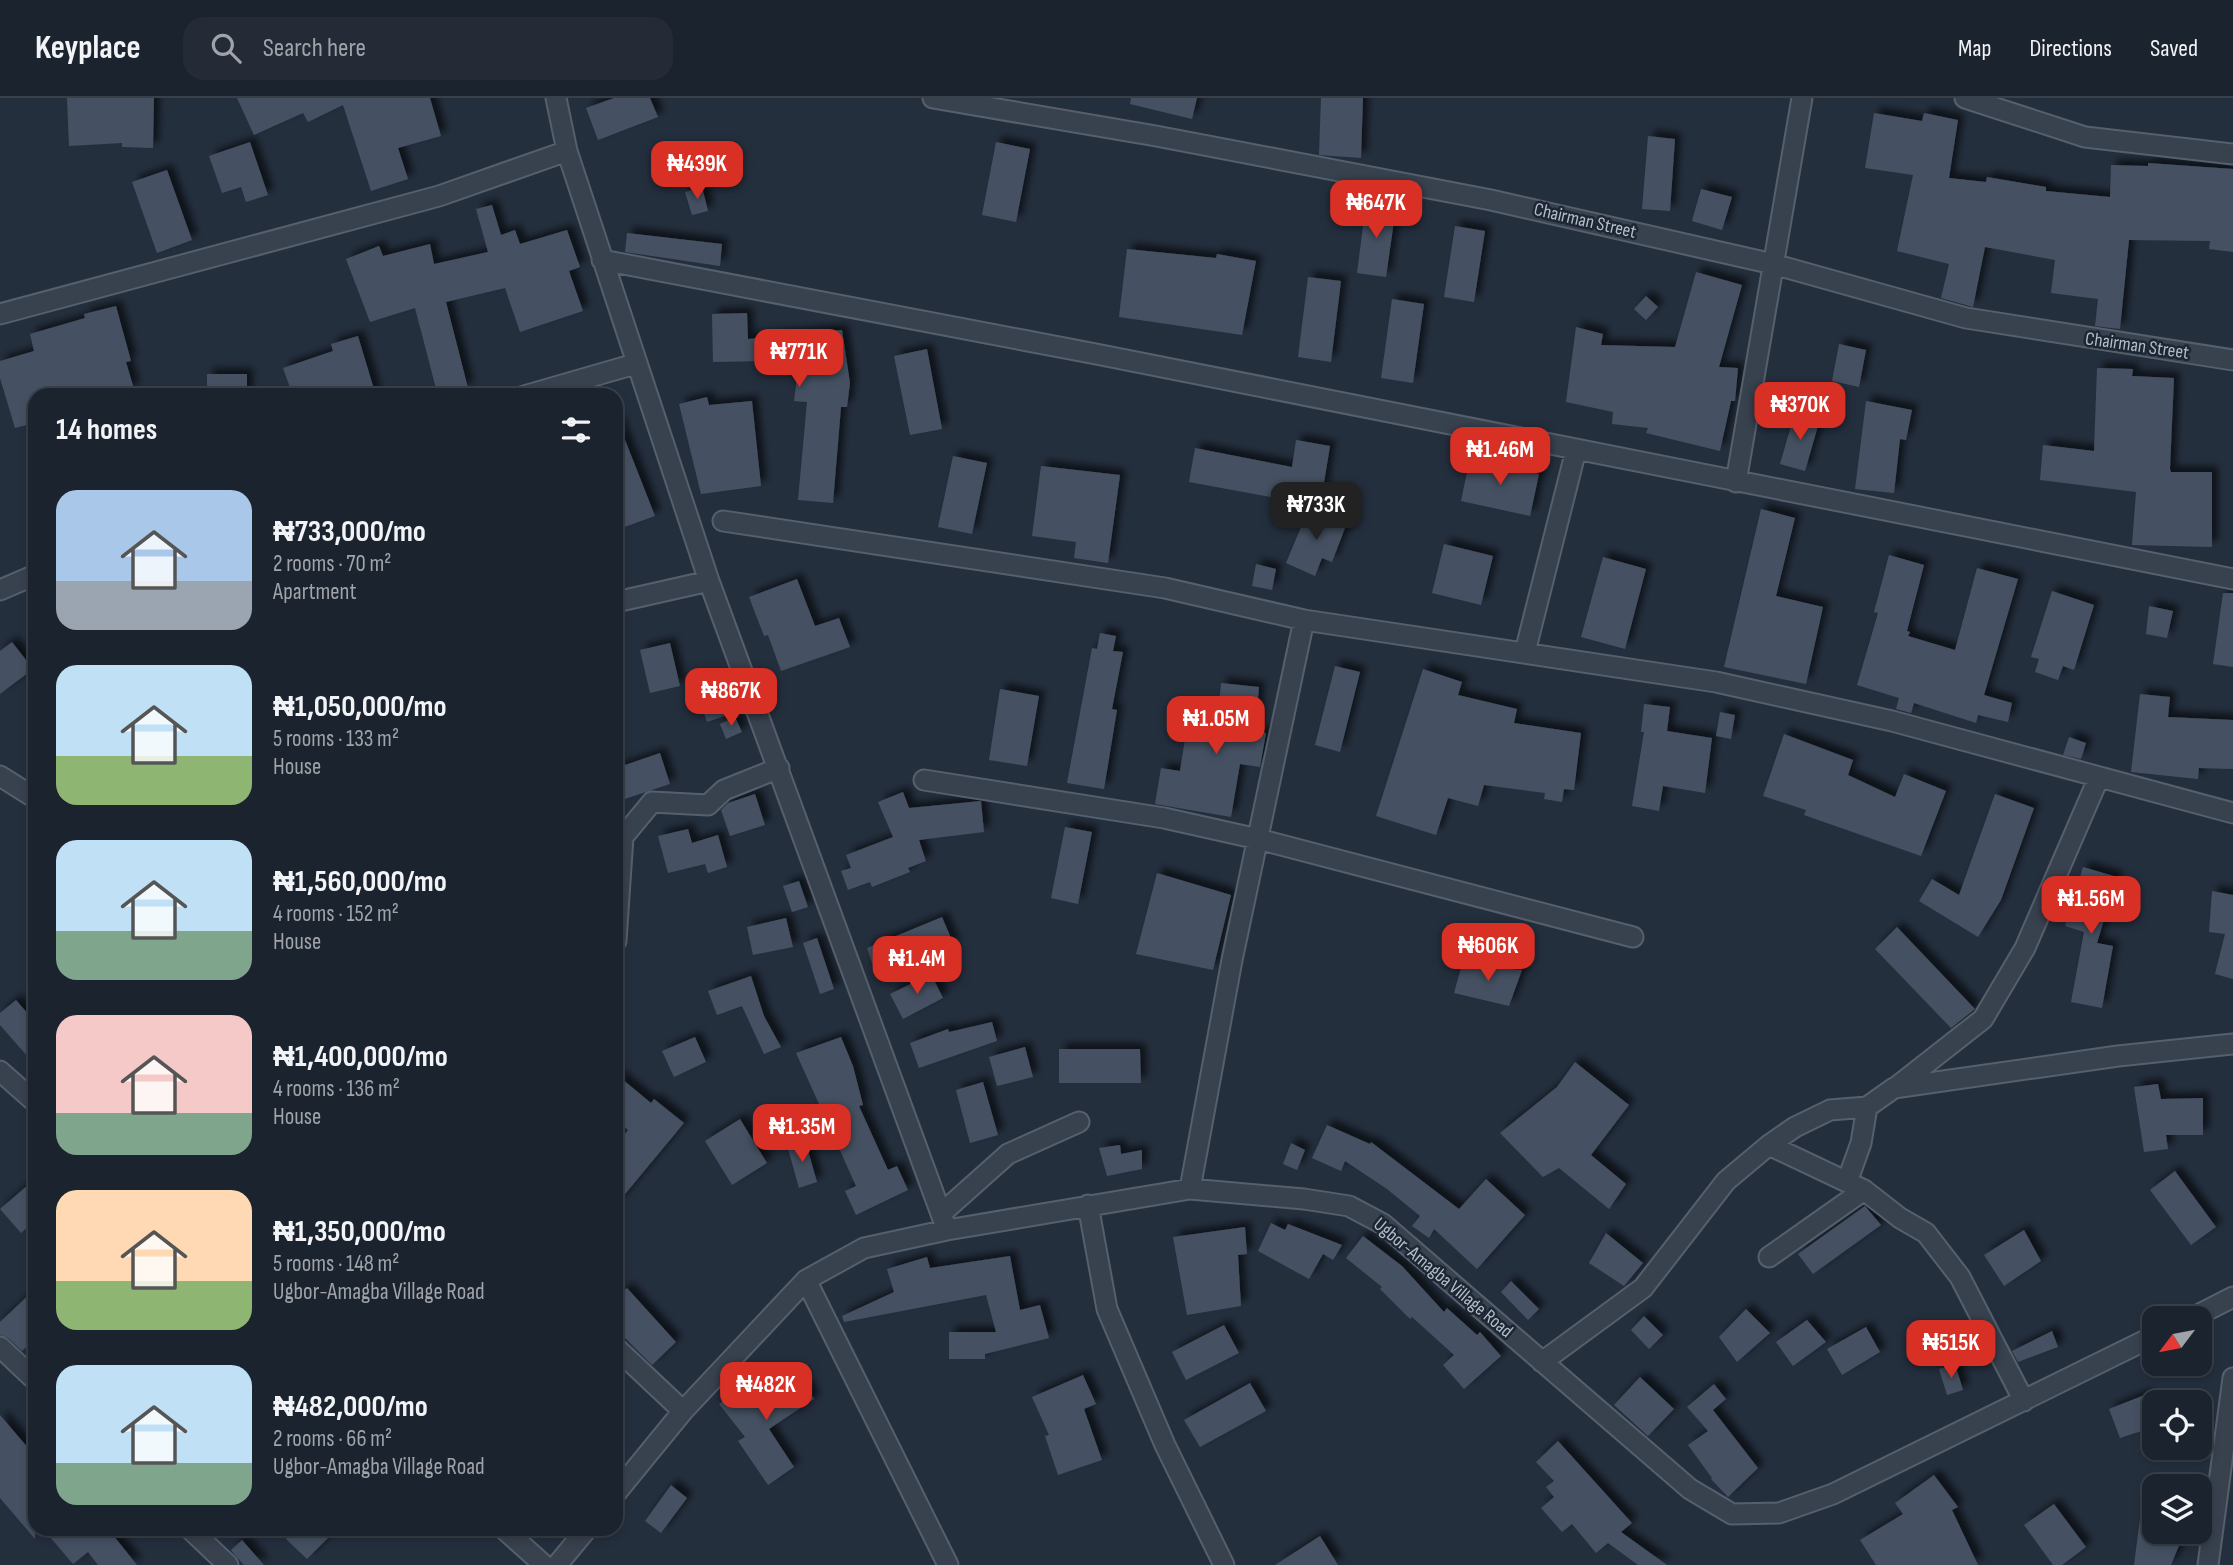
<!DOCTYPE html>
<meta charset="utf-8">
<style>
body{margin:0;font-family:"Sofia Sans Condensed",sans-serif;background:#242b36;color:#f1f3f6;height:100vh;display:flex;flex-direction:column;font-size:26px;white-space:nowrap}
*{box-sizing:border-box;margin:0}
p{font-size:23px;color:#a0a4aa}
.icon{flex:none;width:38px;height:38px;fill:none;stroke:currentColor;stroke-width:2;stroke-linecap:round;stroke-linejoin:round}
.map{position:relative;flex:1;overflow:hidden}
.drawer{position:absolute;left:28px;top:290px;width:595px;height:1148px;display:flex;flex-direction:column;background:#1b232e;border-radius:21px;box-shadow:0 4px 10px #0003,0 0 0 2px #39404a}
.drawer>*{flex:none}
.needle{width:46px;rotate:238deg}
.fabs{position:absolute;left:2142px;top:1208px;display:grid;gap:14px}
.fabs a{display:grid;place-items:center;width:70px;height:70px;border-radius:14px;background:#1b232e;box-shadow:0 4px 10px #0003,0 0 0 2px #39404a;font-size:35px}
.price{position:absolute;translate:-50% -60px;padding:0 16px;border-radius:14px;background:#d93025;color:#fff;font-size:23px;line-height:46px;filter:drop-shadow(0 2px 4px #0008)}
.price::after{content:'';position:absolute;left:50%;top:42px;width:21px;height:16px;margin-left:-10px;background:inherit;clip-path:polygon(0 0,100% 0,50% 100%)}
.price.on{background:#222;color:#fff}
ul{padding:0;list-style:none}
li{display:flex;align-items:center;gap:21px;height:175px;padding:0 28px}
li span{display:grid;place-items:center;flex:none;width:196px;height:140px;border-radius:21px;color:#555}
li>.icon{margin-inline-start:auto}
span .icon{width:84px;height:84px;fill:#fffc;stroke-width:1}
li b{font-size:30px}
h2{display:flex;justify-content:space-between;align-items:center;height:84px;padding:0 28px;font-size:30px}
header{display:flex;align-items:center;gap:42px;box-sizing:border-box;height:98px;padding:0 35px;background:#1b232e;border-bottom:2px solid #39404a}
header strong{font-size:33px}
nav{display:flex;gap:38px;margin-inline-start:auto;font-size:24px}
.search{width:490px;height:63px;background:#242b36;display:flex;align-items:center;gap:18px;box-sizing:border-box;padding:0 24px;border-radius:21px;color:#a0a4aa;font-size:26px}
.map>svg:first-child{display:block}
</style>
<header>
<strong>Keyplace</strong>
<div class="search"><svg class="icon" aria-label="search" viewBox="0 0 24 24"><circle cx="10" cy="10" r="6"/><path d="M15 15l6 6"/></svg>Search here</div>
<nav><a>Map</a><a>Directions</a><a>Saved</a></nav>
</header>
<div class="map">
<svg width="2233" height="1467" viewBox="0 0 2233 1467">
<defs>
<filter id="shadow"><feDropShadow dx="6" dy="-6" stdDeviation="3.5" flood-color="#0009"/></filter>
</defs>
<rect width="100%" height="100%" fill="#242f3e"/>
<path fill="#455162" filter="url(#shadow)" d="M 67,0 L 154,0 L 153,50 L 122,49 L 122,45 L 69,48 Z
M 237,0 L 430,0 L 441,38 L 398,50 L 408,81 L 371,93 L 343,7 L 308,24 L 303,15 L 254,37 Z
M 614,0 L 650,0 L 658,19 L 598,42 L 586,10 Z
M 1131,0 L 1197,0 L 1192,21 L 1130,6 Z
M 1321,0 L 1363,0 L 1361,60 L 1319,57 Z
M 1874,15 L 1922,23 L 1924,15 L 1958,22 L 1949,80 L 1986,84 L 1987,79 L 2046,89 L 2046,93 L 2110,99 L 2111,67 L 2148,68 L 2148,65 L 2233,71 L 2233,154 L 2209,151 L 2210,143 L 2129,142 L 2120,231 L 2095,228 L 2098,201 L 2051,195 L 2055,162 L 1985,149 L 1973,209 L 1941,200 L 1949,166 L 1897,153 L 1913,77 L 1865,70 Z
M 1648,38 L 1675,41 L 1670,113 L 1642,111 Z
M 250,44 L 268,97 L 246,104 L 241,89 L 222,95 L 209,58 Z
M 996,44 L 1030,51 L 1016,124 L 982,117 Z
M 167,72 L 192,142 L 157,155 L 132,84 Z
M 702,89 L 708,113 L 692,117 L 685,94 Z
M 1701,91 L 1732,99 L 1722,132 L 1692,123 Z
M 1366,105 L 1396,109 L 1386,179 L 1357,175 Z
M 492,107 L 501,137 L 515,132 L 520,146 L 567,132 L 580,169 L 569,173 L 583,213 L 520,234 L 505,190 L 446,204 L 468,290 L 438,298 L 415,210 L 370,224 L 346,161 L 379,148 L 383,158 L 430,146 L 434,166 L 488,154 L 476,111 Z
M 1455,128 L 1485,133 L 1474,204 L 1444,199 Z
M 627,135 L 722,146 L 720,168 L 625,154 Z
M 1127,151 L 1216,160 L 1217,156 L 1256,163 L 1242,237 L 1119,219 Z
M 1696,174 L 1742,187 L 1719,269 L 1738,270 L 1735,303 L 1731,303 L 1720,353 L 1646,335 L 1648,330 L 1612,326 L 1613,314 L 1566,304 L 1576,229 L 1603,236 L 1601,247 L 1675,249 Z
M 1308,179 L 1341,183 L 1331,264 L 1298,259 Z
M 1646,198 L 1658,209 L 1646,222 L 1634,211 Z
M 1392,201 L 1424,206 L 1413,285 L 1381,280 Z
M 116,208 L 131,263 L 126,264 L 134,291 L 113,298 L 35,298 L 35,325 L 15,330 L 0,280 L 0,263 L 34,253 L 30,236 L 85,220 L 84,216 Z
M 747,215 L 748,241 L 842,232 L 850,285 L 847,309 L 841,309 L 833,405 L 798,402 L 807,304 L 794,303 L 798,271 L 768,274 L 767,263 L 713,264 L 712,216 Z
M 358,238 L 376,298 L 293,298 L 283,270 L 333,253 L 331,246 Z
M 1839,246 L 1866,252 L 1859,289 L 1832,283 Z
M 927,251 L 942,331 L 910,337 L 894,258 Z
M 2097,270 L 2133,271 L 2132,278 L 2174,280 L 2170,371 L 2171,374 L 2212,374 L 2212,449 L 2132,447 L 2136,394 L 2040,382 L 2043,347 L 2094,353 Z
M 207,276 L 247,276 L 247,298 L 207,298 Z
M 707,299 L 709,307 L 752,303 L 761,388 L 701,396 L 679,306 Z
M 1866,303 L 1912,312 L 1906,342 L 1900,341 L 1894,395 L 1855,391 Z
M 1795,314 L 1820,321 L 1805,373 L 1780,366 Z
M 616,319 L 655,418 L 616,432 Z
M 1296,342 L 1330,348 L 1321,403 L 1277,395 L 1276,400 L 1189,384 L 1195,350 L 1292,369 Z
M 953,358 L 987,365 L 972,436 L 938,429 Z
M 1470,360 L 1539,376 L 1530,418 L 1461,403 Z
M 1041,368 L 1120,377 L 1108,465 L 1074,460 L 1076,444 L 1032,438 Z
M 1309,410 L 1347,425 L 1332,464 L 1322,460 L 1315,478 L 1286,465 Z
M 1761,411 L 1795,420 L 1776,498 L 1823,509 L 1806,586 L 1724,569 Z
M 1444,446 L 1493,458 L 1481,507 L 1432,495 Z
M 1889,457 L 1924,467 L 1907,533 L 1910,534 L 1908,538 L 1955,552 L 1977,470 L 2018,481 L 1984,597 L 2012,605 L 2008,624 L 1978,617 L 1976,625 L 1914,605 L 1911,615 L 1896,611 L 1899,600 L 1857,587 L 1878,515 L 1874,514 Z
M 1603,459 L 1646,471 L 1625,551 L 1581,539 Z
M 1256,466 L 1276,471 L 1272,492 L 1252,488 Z
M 797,481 L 815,528 L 839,520 L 850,549 L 781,573 L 768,537 L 764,538 L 749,499 Z
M 2052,493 L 2094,507 L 2074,572 L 2063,568 L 2058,582 L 2035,574 L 2039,561 L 2031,559 Z
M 2223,495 L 2233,495 L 2233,569 L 2213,566 Z
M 2149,508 L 2173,513 L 2167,540 L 2146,536 Z
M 1100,535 L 1116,538 L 1113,553 L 1123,554 L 1112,611 L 1117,612 L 1104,691 L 1067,685 L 1092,550 L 1097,551 Z
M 12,544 L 33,571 L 0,596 L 0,553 Z
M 670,545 L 680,588 L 650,595 L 640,552 Z
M 1335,568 L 1360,574 L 1340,654 L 1315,647 Z
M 1423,571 L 1462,584 L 1458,597 L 1517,611 L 1514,625 L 1581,635 L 1574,692 L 1564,691 L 1562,704 L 1544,701 L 1545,695 L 1484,687 L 1478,708 L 1448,700 L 1436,737 L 1376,718 Z
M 1221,585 L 1259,589 L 1255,633 L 1266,635 L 1260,669 L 1240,666 L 1231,719 L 1155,706 L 1161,670 L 1180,673 L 1188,621 L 1217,626 Z
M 721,587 L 730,616 L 707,624 L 697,595 Z
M 1000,591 L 1039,598 L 1027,668 L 989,662 Z
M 2140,596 L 2170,599 L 2168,619 L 2233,622 L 2233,671 L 2199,670 L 2198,681 L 2131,674 Z
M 1644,606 L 1670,609 L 1667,633 L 1712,640 L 1705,695 L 1663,688 L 1659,713 L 1632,708 L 1644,634 L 1641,634 Z
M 1720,614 L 1735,617 L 1731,641 L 1716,638 Z
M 735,619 L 742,634 L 726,641 L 720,626 Z
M 1784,636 L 1853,662 L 1848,677 L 1895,699 L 1904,676 L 1946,693 L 1921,758 L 1804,717 L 1806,712 L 1763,698 Z
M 2069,639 L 2086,645 L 2081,661 L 2063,657 Z
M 660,655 L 670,686 L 616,704 L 616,670 Z
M 903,694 L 909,710 L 981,703 L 984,734 L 919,742 L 926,763 L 908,770 L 910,774 L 872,789 L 870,784 L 848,792 L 841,773 L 851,770 L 846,757 L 893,739 L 878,704 Z
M 755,696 L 765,727 L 730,738 L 721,712 L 728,705 Z
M 1995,696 L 2034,710 L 2001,802 L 1978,839 L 1919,803 L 1932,781 L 1959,797 Z
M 1065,729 L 1092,734 L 1078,806 L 1051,800 Z
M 688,731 L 692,745 L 718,737 L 727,769 L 708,775 L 705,766 L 668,775 L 658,738 Z
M 2083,769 L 2117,779 L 2097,845 L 2113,848 L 2102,910 L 2071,904 L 2084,834 L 2065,828 Z
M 1157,775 L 1231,797 L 1213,872 L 1136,856 Z
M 799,783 L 808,809 L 792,814 L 783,788 Z
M 2212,793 L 2233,797 L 2233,881 L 2215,876 L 2225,836 L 2209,834 Z
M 942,819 L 954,847 L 874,871 L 867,850 Z
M 786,820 L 793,849 L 753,857 L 747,829 Z
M 1897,829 L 1975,911 L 1951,930 L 1875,851 Z
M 817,840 L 834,891 L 820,896 L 803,845 Z
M 1462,866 L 1522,872 L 1509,908 L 1454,895 Z
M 931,876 L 943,900 L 903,921 L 890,896 Z
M 751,878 L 764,918 L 781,949 L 764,956 L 742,908 L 717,917 L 708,893 Z
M 16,902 L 35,924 L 35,967 L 0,927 L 0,915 Z
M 992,924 L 997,943 L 919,970 L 910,945 L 948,931 L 949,934 Z
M 695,939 L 706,964 L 674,979 L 662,953 Z
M 841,939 L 853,968 L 863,1007 L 859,1008 L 888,1072 L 897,1068 L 908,1092 L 856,1117 L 845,1093 L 856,1088 L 796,955 Z
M 1025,949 L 1033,979 L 997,988 L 989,959 Z
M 1059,951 L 1140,951 L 1141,985 L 1059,985 Z
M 1575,964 L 1629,1007 L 1591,1057 L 1626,1086 L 1609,1111 L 1559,1070 L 1543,1079 L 1500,1035 L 1557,989 Z
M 616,976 L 651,1005 L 654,1001 L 684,1025 L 616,1107 L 616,1047 L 628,1032 L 616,1022 Z
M 983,984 L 998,1037 L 970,1045 L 956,992 Z
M 2158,986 L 2161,1001 L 2203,1000 L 2203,1037 L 2166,1037 L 2168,1051 L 2144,1054 L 2134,989 Z
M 740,1021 L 767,1065 L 732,1087 L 705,1043 Z
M 1327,1027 L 1370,1046 L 1371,1044 L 1459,1111 L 1486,1081 L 1525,1117 L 1477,1171 L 1434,1131 L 1429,1140 L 1412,1128 L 1420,1118 L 1387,1091 L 1345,1063 L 1341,1073 L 1312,1060 Z
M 805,1042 L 817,1084 L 799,1090 L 787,1047 Z
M 1291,1045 L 1305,1052 L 1297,1072 L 1283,1066 Z
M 1120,1047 L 1121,1056 L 1142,1052 L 1142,1071 L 1107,1078 L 1099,1050 Z
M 2175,1073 L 2216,1129 L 2191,1147 L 2150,1092 Z
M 35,1081 L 35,1123 L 21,1135 L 0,1111 Z
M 1865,1108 L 1881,1127 L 1813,1176 L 1798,1156 Z
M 1271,1125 L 1285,1132 L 1288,1126 L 1342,1147 L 1333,1162 L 1323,1156 L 1309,1181 L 1258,1153 Z
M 1245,1129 L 1247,1156 L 1238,1157 L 1241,1208 L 1187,1217 L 1173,1139 Z
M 2024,1132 L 2041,1163 L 2004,1188 L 1984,1157 Z
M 1606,1135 L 1643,1165 L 1624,1188 L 1589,1165 Z
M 1363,1138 L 1402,1168 L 1444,1214 L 1447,1210 L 1477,1237 L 1480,1234 L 1501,1258 L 1464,1291 L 1443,1267 L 1454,1257 L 1412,1219 L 1410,1221 L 1380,1191 L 1382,1189 L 1346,1160 Z
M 1010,1158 L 1020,1212 L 1040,1207 L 1049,1240 L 985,1256 L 985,1261 L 949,1261 L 949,1234 L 996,1234 L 986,1197 L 844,1224 L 842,1218 L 894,1194 L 887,1171 L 927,1159 L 930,1170 Z
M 1511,1183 L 1539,1211 L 1528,1222 L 1501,1194 Z
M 627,1190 L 676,1244 L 652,1267 L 616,1231 L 616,1199 Z
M 35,1191 L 35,1241 L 22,1253 L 8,1240 L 0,1237 L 0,1224 Z
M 1746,1211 L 1770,1235 L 1737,1264 L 1719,1239 Z
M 1644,1218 L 1663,1237 L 1649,1251 L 1631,1232 Z
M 1807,1222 L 1826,1244 L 1793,1268 L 1776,1244 Z
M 1224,1227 L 1239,1255 L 1186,1282 L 1172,1254 Z
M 1866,1229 L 1880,1254 L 1842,1277 L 1827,1251 Z
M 2052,1233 L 2058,1249 L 2018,1264 L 2012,1253 Z
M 1955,1266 L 1963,1292 L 1947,1297 L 1939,1271 Z
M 795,1273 L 814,1301 L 769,1331 L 794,1369 L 768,1387 L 738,1343 L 745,1339 L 719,1306 L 747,1286 L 757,1299 Z
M 1083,1277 L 1096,1306 L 1084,1311 L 1102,1362 L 1058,1377 L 1045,1338 L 1049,1337 L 1032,1299 Z
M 1640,1279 L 1674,1311 L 1648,1338 L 1614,1307 Z
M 1250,1285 L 1266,1313 L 1200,1349 L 1184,1322 Z
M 1714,1286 L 1726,1301 L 1713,1312 L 1758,1370 L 1728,1399 L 1711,1381 L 1712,1380 L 1688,1347 L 1708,1333 L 1687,1309 Z
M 2147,1296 L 2154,1329 L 2120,1340 L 2109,1311 Z
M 0,1317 L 35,1358 L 35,1441 L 0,1400 Z
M 1558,1343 L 1632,1425 L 1621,1434 L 1667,1467 L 1638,1467 L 1608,1445 L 1596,1455 L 1572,1426 L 1562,1434 L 1541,1410 L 1554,1399 L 1546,1389 L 1554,1383 L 1536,1364 Z
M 1934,1377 L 1958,1409 L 1952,1412 L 1978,1467 L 1876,1467 L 1860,1442 L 1903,1416 L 1895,1405 Z
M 671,1387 L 687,1400 L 661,1435 L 645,1423 Z
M 2144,1390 L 2154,1390 L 2154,1433 L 2185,1433 L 2171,1467 L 2134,1467 Z
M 2054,1406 L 2086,1449 L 2062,1467 L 2053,1467 L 2024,1427 Z
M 44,1432 L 109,1432 L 137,1467 L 98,1467 L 88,1454 L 73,1466 Z
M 295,1432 L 336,1432 L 307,1461 L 286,1441 Z
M 1320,1438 L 1338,1467 L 1275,1467 Z
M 242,1442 L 264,1467 L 244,1467 L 233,1455 L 231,1452 Z"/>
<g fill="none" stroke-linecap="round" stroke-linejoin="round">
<defs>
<path id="minor" d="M 556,0 L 567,53 L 709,483 L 947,1132
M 933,0 L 1156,38 L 1491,102 L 1773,166 L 1966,220 L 2233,262
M 1965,0 L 2085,39 L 2233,56
M 602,162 L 1096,256 L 2233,481
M 0,216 L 439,98 L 567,53
M 524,298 L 635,266
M 1736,384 L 1802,0
M 723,423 L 1165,490 L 1304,522 L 1716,584 L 1892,623 L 2233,715
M 0,492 L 35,477
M 616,504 L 709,483
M 1525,554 L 1576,352
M 0,678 L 35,700
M 924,682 L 1164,720 L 1258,741 L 1633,839
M 616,843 L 623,739 L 652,704 L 708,707 L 724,692 L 779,670
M 0,973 L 35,1004
M 1895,990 L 1983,921 L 2025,850 L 2099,679
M 1769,1047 L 1864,1092 L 1900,1120 L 1926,1135 L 1960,1179 L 2024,1303
M 1847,1084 L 1861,1045 L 1867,1009
M 1190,1091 L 1232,862 L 1304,522
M 1088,1107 L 1107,1211 L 1165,1347 L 1224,1467
M 943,1114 L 1008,1056 L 1079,1024
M 1769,1159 L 1864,1092
M 806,1182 L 948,1467
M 2192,1220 L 2233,1199
M 0,1249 L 35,1282
M 616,1250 L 683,1313
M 1542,1264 L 1643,1190 L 1726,1083 L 1769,1047 L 1795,1029 L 1830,1012 L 1867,1009 L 1894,990 L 2118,958 L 2233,946
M 616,1395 L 683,1313 L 806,1182 L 864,1150 L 947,1132 L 1190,1091 L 1304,1101 L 1349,1108 L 1383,1126 L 1690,1391 L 1732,1416 L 1779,1415 L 1833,1396 L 2154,1238
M 191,1432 L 228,1467
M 505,1432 L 544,1467
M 557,1467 L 586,1432
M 2208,1467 L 2233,1280"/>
</defs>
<use href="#minor" stroke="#565f6c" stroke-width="23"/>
<use href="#minor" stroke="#38414e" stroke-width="19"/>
</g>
<g text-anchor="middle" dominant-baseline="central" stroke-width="5" stroke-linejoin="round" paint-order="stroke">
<g font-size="19" fill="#b4bcc9" stroke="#1d2633">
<text transform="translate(1585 123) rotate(13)">Chairman Street</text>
<text transform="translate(2137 248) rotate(8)">Chairman Street</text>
<text transform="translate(1443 1180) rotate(40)">Ugbor-Amagba Village Road</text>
</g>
</g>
</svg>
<div class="fabs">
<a><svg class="needle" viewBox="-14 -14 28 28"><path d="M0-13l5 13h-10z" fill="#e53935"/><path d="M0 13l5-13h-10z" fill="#a0a4aa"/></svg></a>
<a><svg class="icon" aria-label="locate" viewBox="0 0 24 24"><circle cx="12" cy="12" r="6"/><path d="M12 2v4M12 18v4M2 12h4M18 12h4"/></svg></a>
<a><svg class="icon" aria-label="layers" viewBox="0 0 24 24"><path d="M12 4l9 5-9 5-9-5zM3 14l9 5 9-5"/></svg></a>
</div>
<b class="price" style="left:697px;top:103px">₦439K</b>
<b class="price" style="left:1376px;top:142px">₦647K</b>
<b class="price" style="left:799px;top:291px">₦771K</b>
<b class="price" style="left:1800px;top:344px">₦370K</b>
<b class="price" style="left:1500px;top:389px">₦1.46M</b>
<b class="price on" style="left:1316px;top:444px">₦733K</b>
<b class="price" style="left:731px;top:630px">₦867K</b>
<b class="price" style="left:1216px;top:658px">₦1.05M</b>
<b class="price" style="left:2091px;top:838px">₦1.56M</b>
<b class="price" style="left:1488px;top:885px">₦606K</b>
<b class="price" style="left:917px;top:898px">₦1.4M</b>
<b class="price" style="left:802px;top:1066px">₦1.35M</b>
<b class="price" style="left:1951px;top:1282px">₦515K</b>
<b class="price" style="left:766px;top:1324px">₦482K</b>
<section class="drawer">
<h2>14 homes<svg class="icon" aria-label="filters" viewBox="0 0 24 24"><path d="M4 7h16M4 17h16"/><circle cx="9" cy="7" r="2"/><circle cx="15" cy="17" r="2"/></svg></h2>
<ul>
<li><span style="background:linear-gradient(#a9c7e8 65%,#9aa5b1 0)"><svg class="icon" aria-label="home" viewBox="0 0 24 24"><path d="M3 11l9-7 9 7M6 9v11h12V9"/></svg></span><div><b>₦733,000/mo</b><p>2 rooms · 70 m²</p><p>Apartment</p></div></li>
<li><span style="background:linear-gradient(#bfe0f5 65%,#8fb573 0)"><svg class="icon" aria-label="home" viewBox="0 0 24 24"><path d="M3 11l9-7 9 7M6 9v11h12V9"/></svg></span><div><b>₦1,050,000/mo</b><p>5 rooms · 133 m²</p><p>House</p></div></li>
<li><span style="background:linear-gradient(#bfe0f5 65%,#7fa58c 0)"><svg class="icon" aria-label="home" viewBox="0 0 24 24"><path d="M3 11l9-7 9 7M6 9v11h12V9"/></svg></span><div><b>₦1,560,000/mo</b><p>4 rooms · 152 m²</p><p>House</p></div></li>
<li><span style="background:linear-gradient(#f6c9c9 70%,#7fa58c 0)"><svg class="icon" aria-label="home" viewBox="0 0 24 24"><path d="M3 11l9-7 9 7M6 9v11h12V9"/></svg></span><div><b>₦1,400,000/mo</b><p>4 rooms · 136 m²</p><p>House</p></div></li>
<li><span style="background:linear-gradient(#ffd9b3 65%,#8fb573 0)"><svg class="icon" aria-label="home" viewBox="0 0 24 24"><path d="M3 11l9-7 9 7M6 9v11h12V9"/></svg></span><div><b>₦1,350,000/mo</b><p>5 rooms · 148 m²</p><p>Ugbor-Amagba Village Road</p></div></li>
<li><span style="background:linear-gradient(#bfe0f5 70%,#7fa58c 0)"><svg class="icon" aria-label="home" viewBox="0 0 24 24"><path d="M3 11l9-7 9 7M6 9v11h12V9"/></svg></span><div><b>₦482,000/mo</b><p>2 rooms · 66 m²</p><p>Ugbor-Amagba Village Road</p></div></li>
</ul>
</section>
</div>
